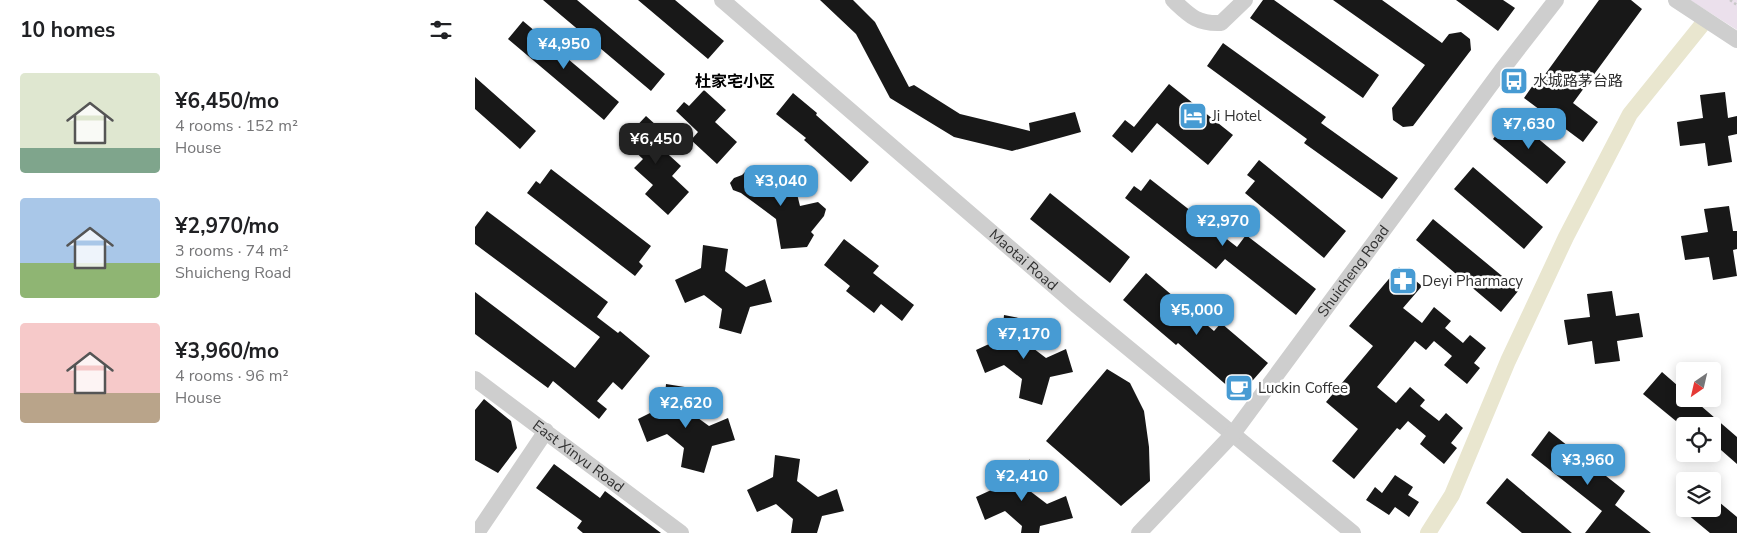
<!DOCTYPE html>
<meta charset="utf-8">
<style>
body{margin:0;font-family:"Nunito Sans","Noto Sans SC",sans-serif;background:#f6f6f6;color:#202124;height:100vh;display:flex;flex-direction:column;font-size:19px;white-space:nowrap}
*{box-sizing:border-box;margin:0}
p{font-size:16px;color:#757577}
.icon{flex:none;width:28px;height:28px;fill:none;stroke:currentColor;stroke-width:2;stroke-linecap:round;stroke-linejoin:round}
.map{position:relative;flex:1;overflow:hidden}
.side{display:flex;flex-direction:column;background:#fff;width:475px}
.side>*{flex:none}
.needle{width:32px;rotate:214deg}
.buttons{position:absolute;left:1201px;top:362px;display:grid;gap:10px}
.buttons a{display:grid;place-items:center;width:45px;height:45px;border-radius:5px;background:#fff;box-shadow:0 2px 12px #0003;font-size:25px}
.price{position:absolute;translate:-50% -42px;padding:0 11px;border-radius:10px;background:#479bd3;color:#fff;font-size:16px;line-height:32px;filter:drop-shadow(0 1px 2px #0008)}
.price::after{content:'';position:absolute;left:50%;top:30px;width:15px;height:11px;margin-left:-8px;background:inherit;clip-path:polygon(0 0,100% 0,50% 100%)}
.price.current{background:#222;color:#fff}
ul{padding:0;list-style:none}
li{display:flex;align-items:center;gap:15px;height:125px;padding:0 20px}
li span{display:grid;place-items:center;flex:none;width:140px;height:100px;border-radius:5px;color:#555}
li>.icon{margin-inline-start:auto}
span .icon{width:60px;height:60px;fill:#fffc;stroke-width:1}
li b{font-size:21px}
h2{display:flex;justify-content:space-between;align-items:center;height:60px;padding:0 20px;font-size:21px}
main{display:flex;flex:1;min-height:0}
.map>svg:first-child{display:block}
</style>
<main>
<section class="side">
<h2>10 homes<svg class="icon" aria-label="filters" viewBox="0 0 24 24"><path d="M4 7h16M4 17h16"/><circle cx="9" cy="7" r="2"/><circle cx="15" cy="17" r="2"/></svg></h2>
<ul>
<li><span style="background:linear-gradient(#dfe7d0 75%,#7fa58c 0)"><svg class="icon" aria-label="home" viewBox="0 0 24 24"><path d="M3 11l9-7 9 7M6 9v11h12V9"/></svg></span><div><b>¥6,450/mo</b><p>4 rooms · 152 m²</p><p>House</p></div></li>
<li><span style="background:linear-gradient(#a9c7e8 65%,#8fb573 0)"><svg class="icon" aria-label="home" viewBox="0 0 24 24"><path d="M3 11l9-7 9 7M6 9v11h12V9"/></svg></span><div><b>¥2,970/mo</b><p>3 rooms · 74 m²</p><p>Shuicheng Road</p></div></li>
<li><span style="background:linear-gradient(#f6c9c9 70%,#b9a48a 0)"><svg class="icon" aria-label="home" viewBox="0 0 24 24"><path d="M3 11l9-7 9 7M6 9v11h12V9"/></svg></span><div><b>¥3,960/mo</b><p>4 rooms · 96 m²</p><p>House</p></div></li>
</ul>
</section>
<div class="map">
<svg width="1262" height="533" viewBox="0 0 1262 533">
<rect width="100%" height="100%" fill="#fff"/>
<path fill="#ebe0ec" d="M 1215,0 L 1262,0 L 1262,30 Z"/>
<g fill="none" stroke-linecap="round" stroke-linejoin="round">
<path stroke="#e9e6cf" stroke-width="16" d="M 953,533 L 977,495 L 1033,361 L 1091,237 L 1155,114 L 1226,26"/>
</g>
<path fill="#181818" d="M 68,0 L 102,0 L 190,74 L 176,91 Z
M 163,0 L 200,0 L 249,41 L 233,59 Z
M 345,0 L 378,0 L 400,22 L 434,87 L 439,85 L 485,114 L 555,131 L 554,123 L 600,112 L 606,132 L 537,151 L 479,137 L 415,98 L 381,34 Z
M 788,0 L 799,0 L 904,75 L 888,98 L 775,18 Z
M 858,0 L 907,0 L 967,43 L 974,34 L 986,32 L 995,39 L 996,50 L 938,126 L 928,127 L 918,120 L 917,108 L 950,65 Z
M 981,0 L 1028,0 L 1040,8 L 1023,31 Z
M 1124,0 L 1156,0 L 1167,9 L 1098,103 L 1123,122 L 1108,142 L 1049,98 L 1063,78 L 1066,80 Z
M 48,21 L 144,102 L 129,120 L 33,39 Z
M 748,43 L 851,117 L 846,123 L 923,178 L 907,199 L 829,143 L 832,139 L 732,66 Z
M 0,77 L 61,131 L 45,149 L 0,109 Z
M 694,84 L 758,135 L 733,165 L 682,123 L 657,153 L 637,136 L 650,120 L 659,127 Z
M 229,90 L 251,110 L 240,122 L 262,142 L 242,164 L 216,140 L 223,132 L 201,111 L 209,102 L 214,106 Z
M 1250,92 L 1253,118 L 1262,116 L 1262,134 L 1253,136 L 1257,162 L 1233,166 L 1230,143 L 1205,146 L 1202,122 L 1228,118 L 1225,95 Z
M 318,93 L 342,113 L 341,115 L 394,162 L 376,182 L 329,140 L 331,138 L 301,114 Z
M 171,116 L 192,135 L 183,145 L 206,166 L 197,176 L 214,192 L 193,215 L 170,194 L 178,185 L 159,168 L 168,159 L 145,138 L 154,128 L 157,131 Z
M 1036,116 L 1091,162 L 1072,184 L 1018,139 Z
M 784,160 L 871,231 L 849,258 L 770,193 L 780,181 L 772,175 Z
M 300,165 L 306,170 L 304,189 L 317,187 L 321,190 L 325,206 L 343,202 L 351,209 L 349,216 L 336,232 L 339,235 L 332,247 L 306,249 L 301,219 L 266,193 L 258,190 L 255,183 L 259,178 L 267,175 L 272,170 L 282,180 L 295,166 Z
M 998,167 L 1068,227 L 1049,249 L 979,189 Z
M 76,169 L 176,246 L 164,262 L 168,266 L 160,276 L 52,193 L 61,181 L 65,184 Z
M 675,179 L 762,247 L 771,235 L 841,289 L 821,315 L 750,259 L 741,269 L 650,198 L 659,186 L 666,191 Z
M 575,193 L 655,257 L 635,283 L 555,219 Z
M 1254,206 L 1258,231 L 1262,231 L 1262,249 L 1258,250 L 1262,276 L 1238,280 L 1234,257 L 1210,260 L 1206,236 L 1233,232 L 1229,209 Z
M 12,211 L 133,302 L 122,317 L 143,333 L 145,331 L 175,356 L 147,390 L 138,382 L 122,401 L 132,409 L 124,419 L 78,381 L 73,388 L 0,334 L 0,292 L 100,368 L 125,337 L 0,244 L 0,227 Z
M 958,219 L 1044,290 L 1026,312 L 941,240 Z
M 369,239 L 404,266 L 398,273 L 439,305 L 427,321 L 406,304 L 399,313 L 371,291 L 375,286 L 349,265 Z
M 228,245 L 253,249 L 250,271 L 271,287 L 290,279 L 297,302 L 275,307 L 266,334 L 244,328 L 247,309 L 229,295 L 210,303 L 200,280 L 226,268 Z
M 924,267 L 947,286 L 928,308 L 947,323 L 959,307 L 976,321 L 970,328 L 988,343 L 995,335 L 1011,348 L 999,363 L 1005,368 L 992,384 L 969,365 L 977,356 L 959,341 L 951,350 L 940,341 L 902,387 L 921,403 L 935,387 L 950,400 L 945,406 L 964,421 L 971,413 L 988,428 L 976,443 L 982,448 L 969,464 L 945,444 L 951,436 L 933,421 L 925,430 L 922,428 L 879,479 L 857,461 L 883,429 L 851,402 L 898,346 L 874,326 Z
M 671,273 L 739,331 L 746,323 L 793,363 L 764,396 L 703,343 L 701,345 L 648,300 Z
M 1137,291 L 1141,316 L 1164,313 L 1168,337 L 1142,341 L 1145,361 L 1120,364 L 1117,341 L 1093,345 L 1089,320 L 1115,317 L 1112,294 Z
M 529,315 L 554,320 L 550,342 L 571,358 L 591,349 L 598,372 L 575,377 L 567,405 L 544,398 L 547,379 L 529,365 L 510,373 L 501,350 L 527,338 Z
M 632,369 L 655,383 L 669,411 L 674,447 L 675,481 L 646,506 L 571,441 Z
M 1187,372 L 1210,392 L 1210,399 L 1218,399 L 1262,437 L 1262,464 L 1238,443 L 1238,426 L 1207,426 L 1168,394 Z
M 191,384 L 216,388 L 212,410 L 234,426 L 253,418 L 260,440 L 237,446 L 229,473 L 206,467 L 209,448 L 192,434 L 172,442 L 163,419 L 189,406 Z
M 9,399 L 36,421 L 42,448 L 23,473 L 0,460 L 0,410 Z
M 1074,431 L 1150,491 L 1140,505 L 1176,533 L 1110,533 L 1127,511 L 1056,455 Z
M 300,455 L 325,459 L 322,481 L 343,497 L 362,489 L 369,511 L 347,516 L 342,533 L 316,533 L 318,519 L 301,504 L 282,512 L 272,490 L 298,477 Z
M 555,459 L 551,488 L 572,504 L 591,496 L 598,518 L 565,526 L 564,533 L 546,533 L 547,526 L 530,511 L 510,520 L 501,497 L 527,485 L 529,462 L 548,465 L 547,470 Z
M 79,464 L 125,498 L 130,491 L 186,533 L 108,533 L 102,528 L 107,521 L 61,488 Z
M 920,475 L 938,487 L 933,495 L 944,502 L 934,517 L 920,507 L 914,515 L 891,500 L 900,487 L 907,493 Z
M 1032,478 L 1097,533 L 1047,533 L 1011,503 Z
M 1238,497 L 1262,517 L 1262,533 L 1235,533 L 1206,509 L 1238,509 Z"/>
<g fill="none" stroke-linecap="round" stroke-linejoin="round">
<path stroke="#c8c8c8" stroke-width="2.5" stroke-dasharray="2.5 2.5" stroke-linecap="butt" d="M 1255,0 L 1262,5"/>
<g stroke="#cecece" stroke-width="16">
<path id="s1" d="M 247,0 L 601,305 L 878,533"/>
<path d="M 698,0 C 715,16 722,24 746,23 L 770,0"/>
<path d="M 1201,0 L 1262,40"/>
<path id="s2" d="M 0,379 L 206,533"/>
<path d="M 2,533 L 71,431"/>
<path id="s3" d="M 664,533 L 757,435 L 1026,71 L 1081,0"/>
</g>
</g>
<defs>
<symbol id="bus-square" viewBox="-11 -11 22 22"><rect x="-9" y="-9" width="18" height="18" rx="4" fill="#479bd3" stroke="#fff"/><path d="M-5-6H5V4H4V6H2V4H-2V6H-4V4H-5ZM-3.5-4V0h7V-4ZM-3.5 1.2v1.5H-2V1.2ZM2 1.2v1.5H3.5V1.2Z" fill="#fff"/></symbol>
<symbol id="hotel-square" viewBox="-11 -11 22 22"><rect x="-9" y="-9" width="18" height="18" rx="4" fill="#479bd3" stroke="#fff"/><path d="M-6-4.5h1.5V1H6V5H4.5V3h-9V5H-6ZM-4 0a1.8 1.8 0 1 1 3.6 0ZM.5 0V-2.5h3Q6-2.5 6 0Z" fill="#fff"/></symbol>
<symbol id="pharmacy-square" viewBox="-11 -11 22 22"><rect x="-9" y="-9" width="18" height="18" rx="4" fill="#479bd3" stroke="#fff"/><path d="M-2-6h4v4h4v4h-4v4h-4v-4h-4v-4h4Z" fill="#fff"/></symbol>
<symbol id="cafe-square" viewBox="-11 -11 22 22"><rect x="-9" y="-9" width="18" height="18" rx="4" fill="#479bd3" stroke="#fff"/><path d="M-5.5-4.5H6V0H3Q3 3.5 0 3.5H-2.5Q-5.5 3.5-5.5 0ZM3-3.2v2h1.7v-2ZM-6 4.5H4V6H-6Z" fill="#fff"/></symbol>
</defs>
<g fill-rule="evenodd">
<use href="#bus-square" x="1023" y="65" width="32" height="32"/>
<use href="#hotel-square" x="702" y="100" width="32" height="32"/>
<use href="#pharmacy-square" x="912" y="265" width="32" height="32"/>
<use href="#cafe-square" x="748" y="372" width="32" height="32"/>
</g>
<g text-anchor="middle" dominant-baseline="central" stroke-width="5" stroke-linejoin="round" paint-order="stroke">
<g font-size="15" fill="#313131" stroke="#fff" text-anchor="start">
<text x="1058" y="81">水城路茅台路</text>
<text x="737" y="116">Ji Hotel</text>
<text x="947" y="281">Deyi Pharmacy</text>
<text x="783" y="388">Luckin Coffee</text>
</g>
<g font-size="15" fill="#313131" stroke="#fff">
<text stroke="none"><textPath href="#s1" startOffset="398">Maotai Road</textPath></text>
<text stroke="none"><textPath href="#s3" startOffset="339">Shuicheng Road</textPath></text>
<text stroke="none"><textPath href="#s2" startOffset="129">East Xinyu Road</textPath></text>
</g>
<g font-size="16" font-weight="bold" fill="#000" stroke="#fff">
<text x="260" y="82">杜家宅小区</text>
</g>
</g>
</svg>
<div class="buttons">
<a><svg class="needle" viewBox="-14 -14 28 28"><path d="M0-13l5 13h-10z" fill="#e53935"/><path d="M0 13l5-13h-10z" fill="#757577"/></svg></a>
<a><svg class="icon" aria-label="locate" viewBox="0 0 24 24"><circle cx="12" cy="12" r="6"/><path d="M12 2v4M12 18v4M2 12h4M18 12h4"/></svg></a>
<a><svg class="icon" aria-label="layers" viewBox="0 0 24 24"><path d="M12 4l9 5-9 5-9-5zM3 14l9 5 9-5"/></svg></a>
</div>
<b class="price" style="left:89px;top:70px">¥4,950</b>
<b class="price" style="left:1054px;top:150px">¥7,630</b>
<b class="price current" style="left:181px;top:165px">¥6,450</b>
<b class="price" style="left:306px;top:207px">¥3,040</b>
<b class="price" style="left:748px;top:247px">¥2,970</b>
<b class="price" style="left:722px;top:336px">¥5,000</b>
<b class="price" style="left:549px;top:360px">¥7,170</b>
<b class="price" style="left:211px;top:429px">¥2,620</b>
<b class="price" style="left:1113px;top:486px">¥3,960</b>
<b class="price" style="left:547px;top:502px">¥2,410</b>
</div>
</main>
